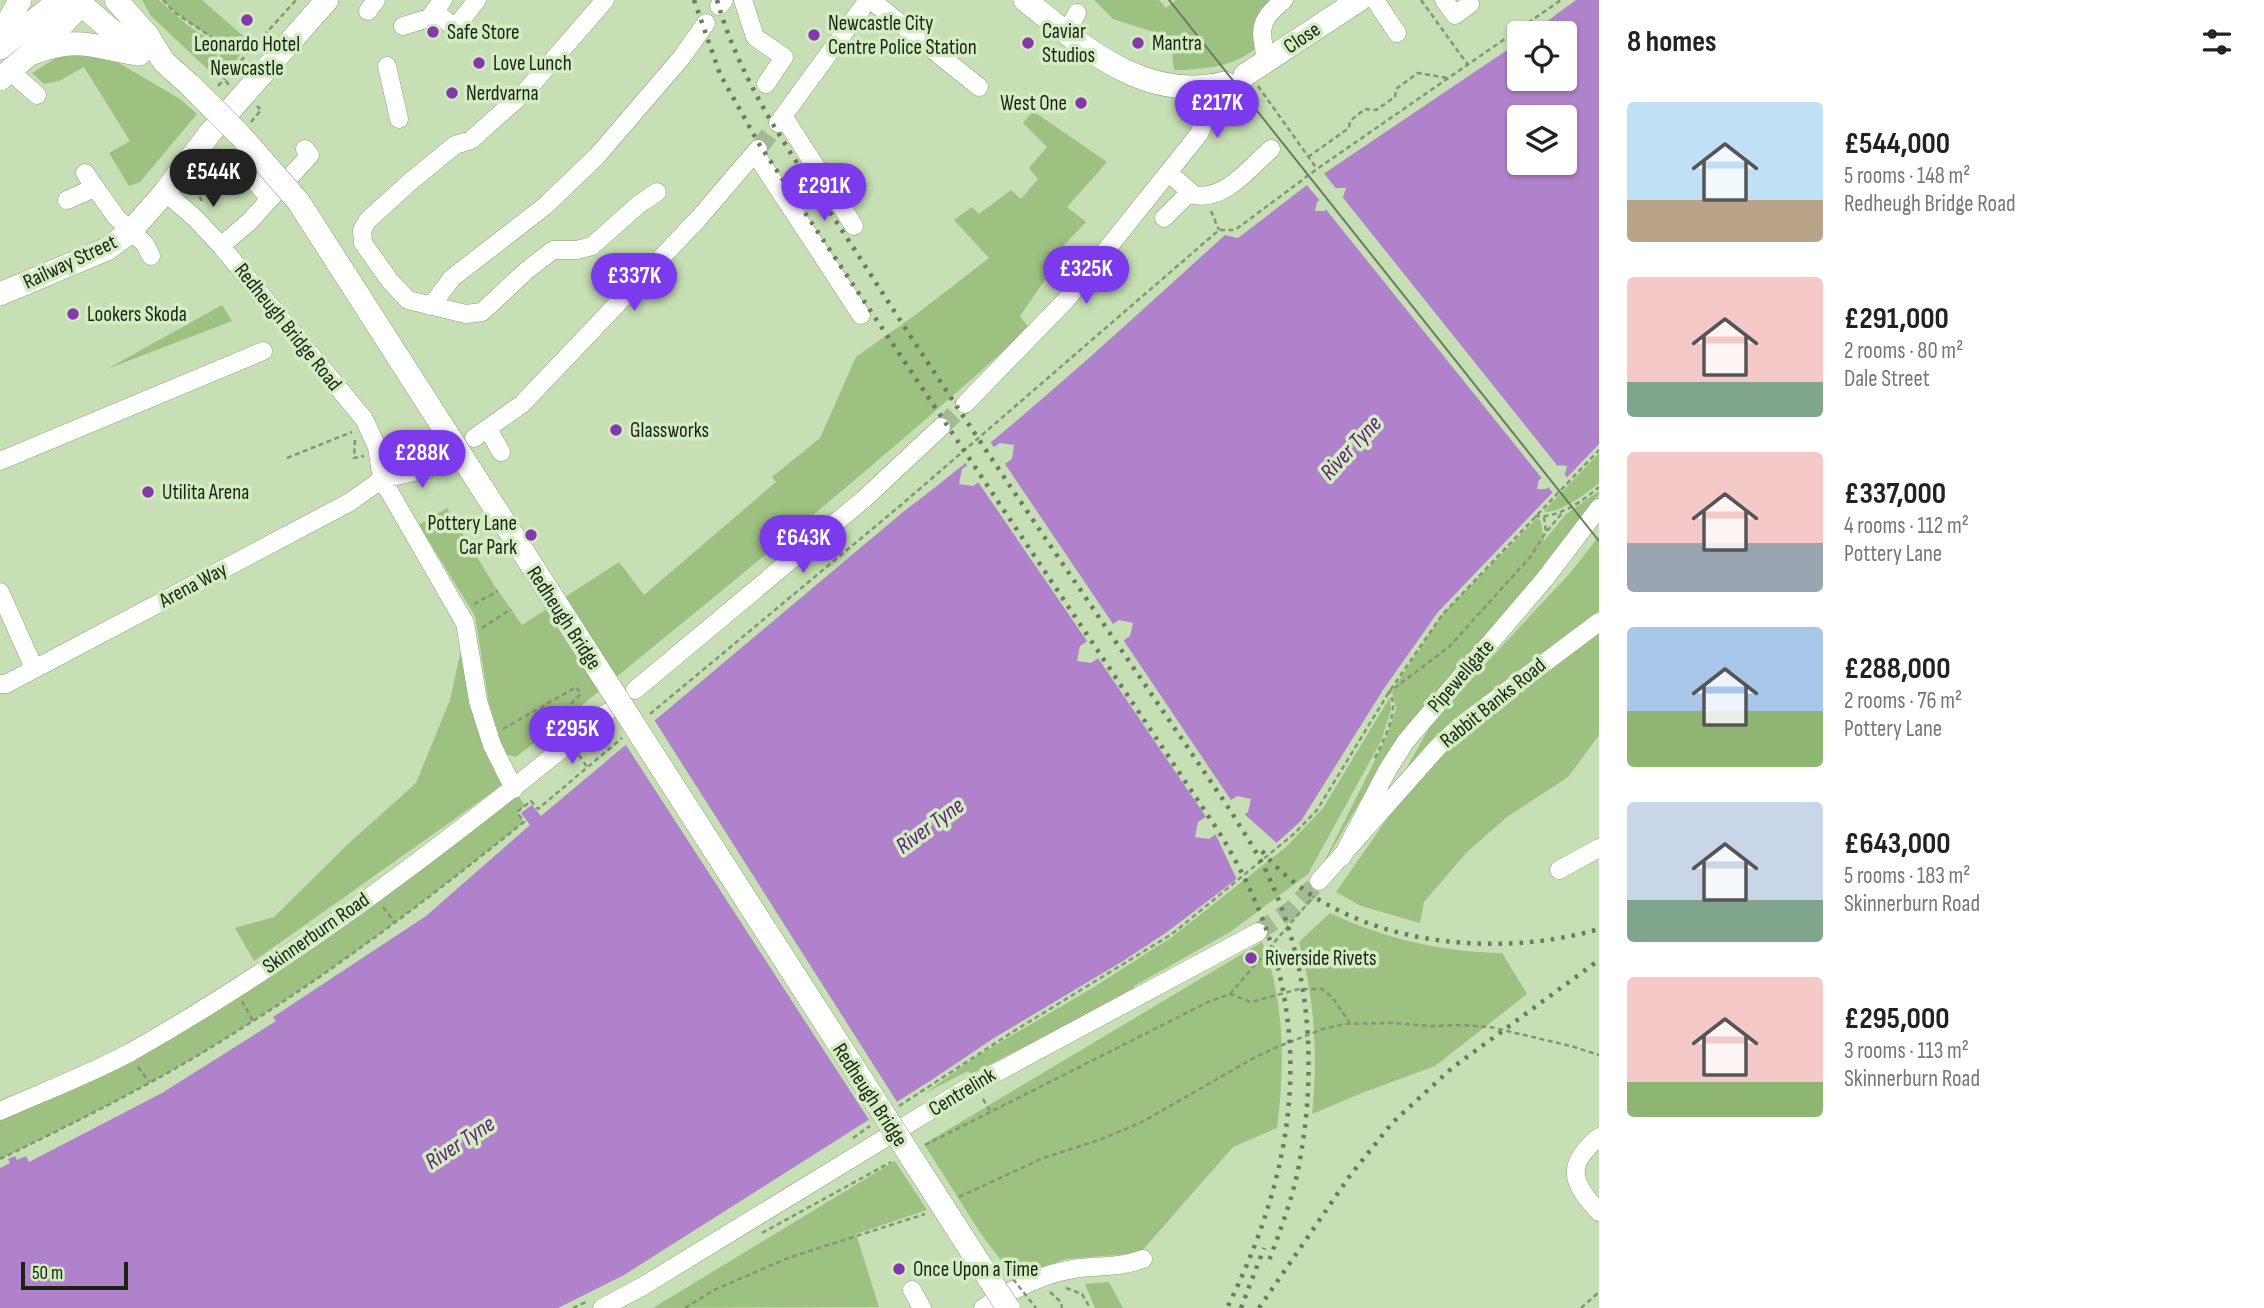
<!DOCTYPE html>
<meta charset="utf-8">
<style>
body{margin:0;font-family:"Sofia Sans Condensed",sans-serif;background:#f2f2f2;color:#222;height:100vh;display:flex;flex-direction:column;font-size:26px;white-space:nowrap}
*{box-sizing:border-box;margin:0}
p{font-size:23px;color:#767676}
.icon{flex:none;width:38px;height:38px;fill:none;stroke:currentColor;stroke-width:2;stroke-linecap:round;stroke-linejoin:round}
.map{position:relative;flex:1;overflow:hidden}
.details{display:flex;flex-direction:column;background:#fff;width:665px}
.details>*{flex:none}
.controls{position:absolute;left:1507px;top:21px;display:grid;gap:14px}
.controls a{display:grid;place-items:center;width:70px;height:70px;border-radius:7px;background:#fff;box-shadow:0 2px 5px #0004;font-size:35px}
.scale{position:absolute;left:21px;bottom:18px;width:107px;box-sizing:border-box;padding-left:7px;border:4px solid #1b2414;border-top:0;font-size:19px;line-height:24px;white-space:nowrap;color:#1b2414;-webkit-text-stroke:5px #d3ecc1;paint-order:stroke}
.price{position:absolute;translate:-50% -60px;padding:0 16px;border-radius:24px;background:#7c3aed;color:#fff;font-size:23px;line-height:46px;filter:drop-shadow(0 2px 4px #0008)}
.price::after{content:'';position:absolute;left:50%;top:42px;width:21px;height:16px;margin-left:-10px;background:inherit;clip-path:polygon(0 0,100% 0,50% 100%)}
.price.selected{background:#222;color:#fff}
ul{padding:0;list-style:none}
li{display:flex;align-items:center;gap:21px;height:175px;padding:0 28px}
li span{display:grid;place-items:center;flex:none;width:196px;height:140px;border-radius:7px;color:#555}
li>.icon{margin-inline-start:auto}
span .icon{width:84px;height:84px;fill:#fffc;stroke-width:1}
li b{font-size:30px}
h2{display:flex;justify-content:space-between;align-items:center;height:84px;padding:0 28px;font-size:30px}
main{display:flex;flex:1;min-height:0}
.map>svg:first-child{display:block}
</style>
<main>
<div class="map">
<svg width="1599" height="1308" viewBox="0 0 1599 1308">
<rect width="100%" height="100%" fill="#c6dfb4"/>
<path fill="#9dc181" d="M 142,0 L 159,0 L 186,24 L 211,41 L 217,54 L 217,78 L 151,16 Z
M 163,0 L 202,0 L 250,42 L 225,74 L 221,69 L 218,42 L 174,12 Z
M 1094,0 L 1159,0 L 1166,8 L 1176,0 L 1271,0 L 1254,38 L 1255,49 C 1232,67 1210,68 1182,70 L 1174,70 L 1170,37 L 1113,19 Z
M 77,54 L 107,56 L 180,99 L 197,114 L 140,182 L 129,186 L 109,153 L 130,141 L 84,67 L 59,81 L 44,84 L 32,73 L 59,56 Z
M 1033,111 L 1107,162 L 1067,207 L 1086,222 L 1047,263 L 1054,267 L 1020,316 L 1029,328 C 917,429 802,525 686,620 C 629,666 574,713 516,757 L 505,754 L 489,704 L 475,616 L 419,525 L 447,508 L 494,585 L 522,625 L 619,562 L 644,595 L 776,482 L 772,477 L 820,438 L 856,357 L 918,313 L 989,258 L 954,220 L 972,207 L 979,214 L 1011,190 L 1021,199 L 1038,179 L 1029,168 L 1047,147 L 1023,123 Z
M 222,305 L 232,321 L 107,369 Z
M 1599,453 L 1599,483 C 1589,492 1556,516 1544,511 Z
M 1599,491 L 1599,495 L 1535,580 L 1378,771 L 1320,870 L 1386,738 L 1396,709 L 1392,691 L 1442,615 L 1537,518 L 1541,521 L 1544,541 L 1566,514 Z
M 1599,536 L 1599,611 L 1454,719 L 1403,774 L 1435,718 L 1571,572 Z
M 1599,630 L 1599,735 L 1568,777 L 1507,817 L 1467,852 L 1424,902 L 1420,923 L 1361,906 L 1336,892 L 1391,813 L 1450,740 Z
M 464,636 L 504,784 L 254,961 L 235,928 L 274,917 L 347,845 L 416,783 L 450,700 Z
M 1390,697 L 1391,710 L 1381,741 L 1308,874 L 1230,932 L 1134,986 L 1135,990 L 971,1074 L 968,1071 L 925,1093 L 977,1056 L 1094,987 L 1172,937 L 1286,847 L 1323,808 Z
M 514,789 L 525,806 L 517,812 L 524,822 C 433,895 341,966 242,1028 C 165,1078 82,1119 0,1159 L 0,1111 L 230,993 Z
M 1330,913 C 1385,939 1442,952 1502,953 L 1527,994 L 1435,1066 L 1362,1093 L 1312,1114 C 1318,1056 1315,999 1299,942 Z
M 1262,942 C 1285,999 1285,1068 1277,1128 L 1233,1147 L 1140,1253 L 1066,1259 L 1014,1277 L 981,1234 L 924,1144 Z
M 895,1161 L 927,1210 L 856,1234 L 879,1307 L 653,1308 Z
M 1109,1282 L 1123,1308 L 1095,1308 L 1085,1284 Z"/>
<path fill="#b082cb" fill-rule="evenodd" d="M 1576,0 L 1599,0 L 1599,444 L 1438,612 L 1383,690 L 1301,821 L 1234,881 L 1167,932 L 1123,961 L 994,1038 L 933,1079 L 624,1275 L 558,1308 L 0,1308 L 0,1168 L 10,1163 L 8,1159 L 15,1156 L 17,1160 L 26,1156 L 29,1162 L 162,1093 L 276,1021 L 273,1017 L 426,916 L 530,825 L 521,813 L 532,805 L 541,816 L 903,512 C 1016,427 1120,330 1225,235 L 1238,238 L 1307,185 L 1519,42 L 1519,79 L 1564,79 L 1564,33 L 1531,33 ZM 1519,117 L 1564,117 L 1564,163 L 1519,163 ZM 1337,188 L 1346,188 L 1343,197 L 1324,211 L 1315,211 L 1317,202 ZM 1000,443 L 1014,445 L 1012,459 L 973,486 L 959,484 L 962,469 ZM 1559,465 L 1567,466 L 1565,474 L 1546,489 L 1537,489 L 1539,480 ZM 1119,620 L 1133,623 L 1130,636 L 1091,663 L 1077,661 L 1080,646 ZM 1237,796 L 1251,799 L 1248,812 L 1209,839 L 1195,837 L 1198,822 Z"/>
<path fill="#c6dfb4" d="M 1322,171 L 1338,191 L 1322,203 L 1305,183 Z
M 1340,194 L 1560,469 L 1544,481 L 1324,207 Z
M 988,439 L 996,450 L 969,468 L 963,460 Z
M 1003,461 L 1115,627 L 1089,644 L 976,479 Z
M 1562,471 L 1570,481 L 1555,496 L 1546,484 Z
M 1122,638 L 1233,803 L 1208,820 L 1096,655 Z
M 653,718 L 899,1105 L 871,1123 L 624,742 Z
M 1242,812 L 1280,846 L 1238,882 L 1214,831 Z"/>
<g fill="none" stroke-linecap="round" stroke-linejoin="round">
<path stroke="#a4ba94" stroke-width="18" stroke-dasharray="18 9" stroke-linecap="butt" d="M 758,149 L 778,123
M 941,427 L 965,404
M 1258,932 L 1291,910 L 1319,881"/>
<defs>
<path id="minor" d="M 605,0 L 526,91 L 471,140 L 455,145 L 411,181 L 368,220 L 362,230 L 363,243 L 390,281 L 408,300 L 466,314 L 482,312 L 526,271 L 553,250 L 577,250 L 592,246 L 638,205 L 657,192
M 743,0 L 755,37 L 784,57 L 766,84
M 871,0 L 979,87
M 1375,0 L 1397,33
M 1444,0 L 1455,15 L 1470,4
M 719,6 L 724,0
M 368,11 L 376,0
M 439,15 L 455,28 L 477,0
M 403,26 L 429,18 L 443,0
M 1066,33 L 1077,13
M 1267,62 C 1260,31 1257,21 1284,0
M 387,66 L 399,119
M 10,71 L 37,95
M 783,116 L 854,226
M 778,123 L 868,0
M 755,153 L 861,315
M 240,164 L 270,199
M 85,173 L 116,217 L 145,244 L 151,256
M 1169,173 L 1194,195 C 1225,201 1250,167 1271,149
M 165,192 L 196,219 L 221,246 L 364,419 L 377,447 L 382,479 L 465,623 L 478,701 L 492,745 L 514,789
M 67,200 L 94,188
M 1164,218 L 1190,192
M 221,246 L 249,222 L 310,155 L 305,149
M 431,306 L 452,278 L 545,206 L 597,156 L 682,57 L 706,23
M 965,404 L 1067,299 L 1199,134 L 1204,123 L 1204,87
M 488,429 L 501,452
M 474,438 L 522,404 L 699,218 L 758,149
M 0,461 L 263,351
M 0,592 L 34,668
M 0,684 L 6,684 L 350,502 L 382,479 L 427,469 L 444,458
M 635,690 L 864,499 L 941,427
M 1342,857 L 1388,769 L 1406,741 L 1544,580 L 1599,508
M 1559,870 L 1599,848
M 1319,881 L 1437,748 L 1459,727 L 1599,622
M 0,1111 C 43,1092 90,1074 131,1052 C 300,956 456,836 606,713
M 1599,1137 C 1565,1165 1571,1182 1599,1212
M 912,1290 L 922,1308
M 602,1308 L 643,1286 L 962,1091 L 1258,932
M 983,1308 C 1009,1291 1042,1274 1073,1269 C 1099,1265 1119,1268 1143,1259"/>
<path id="major" d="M 76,0 L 138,53
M 116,0 L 148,36 L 164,62 L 191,86
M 1025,0 C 1084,47 1144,103 1225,83
M 0,37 L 20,0
M 0,48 L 60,0
M 33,53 C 81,35 94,48 139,54
M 1245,75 L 1359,0
M 0,79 C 16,65 77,17 81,0
M 0,294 L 107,249 L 131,231 L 165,192 L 210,133 L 327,0"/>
</defs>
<use href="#minor" stroke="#8ba27a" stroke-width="19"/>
<use href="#major" stroke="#8ba27a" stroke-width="24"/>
<path stroke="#839675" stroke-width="2.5" stroke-dasharray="5 3.5" stroke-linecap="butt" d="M 163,0 L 174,12 L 219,42 L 222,76 L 229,85
M 1421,0 L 1468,65
M 218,86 L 296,0
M 1258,86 L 1317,169
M 251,122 L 261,110 L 257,106
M 1308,157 L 1349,128 L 1350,121 L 1365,109 L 1376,110 L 1395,97 L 1396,89 L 1418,73 L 1448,78
M 197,180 L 198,194 L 203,203
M 1211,211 L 1219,230
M 355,440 L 354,458 L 364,456
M 392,453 L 397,453 L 404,459
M 287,458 L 352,432
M 1535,516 C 1557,519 1583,501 1599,487
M 1547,531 L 1563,512
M 474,604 L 498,591
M 482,628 L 511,609
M 650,714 L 901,505 L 1219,230 L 1235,230 L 1317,169 L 1561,0
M 503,729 L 576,687 L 581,694 L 553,721 L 560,730
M 579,755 L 587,767
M 1375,758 C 1383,741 1401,709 1389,692 L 1449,647 L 1531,556 L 1546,532 L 1544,517
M 383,907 L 395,923
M 1230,994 L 1314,896
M 242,1001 L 253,1021
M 138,1067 L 149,1082
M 983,1099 L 990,1111
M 899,1106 L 1014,1031 L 1172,934 L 1295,833 L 1317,810 L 1389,692 L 1442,615 L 1599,450
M 853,1138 L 870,1126
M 925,1145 L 1208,1002 L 1230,994 L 1251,1002 L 1299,989 L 1322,989 L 1332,997 L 1350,1023
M 0,1159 C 82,1119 165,1078 242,1028 C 341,966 433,895 524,822 L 517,812 L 531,801 L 538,809 L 622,738
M 959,1197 L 1043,1158 L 1099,1140 L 1142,1122 L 1252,1059 L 1275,1048 L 1323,1029 L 1344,1024 L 1393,1023 L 1431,1026 L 1461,1025 L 1490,1027 L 1571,1046 L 1599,1055
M 762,1233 L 891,1162
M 1066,1288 L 1082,1294 L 1090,1308
M 1050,1292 L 1061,1302 L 1062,1308
M 573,1308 L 588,1301
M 685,1308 L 714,1290 L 788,1258 L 925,1214
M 1581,1308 L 1599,1292"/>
<use href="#minor" stroke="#fff" stroke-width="18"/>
<use href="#major" stroke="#fff" stroke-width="23"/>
<path stroke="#6b7c5f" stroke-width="2" d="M 1169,0 L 1599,541"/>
<path stroke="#6b7c5f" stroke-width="4.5" stroke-dasharray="3.5 7" stroke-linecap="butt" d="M 694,0 L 720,74 L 759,144 L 1215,826 C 1317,986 1310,1141 1227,1308
M 717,0 C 744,96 807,175 860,258 C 980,446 1108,629 1232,813 C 1244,833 1257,852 1267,873 C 1312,968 1318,1074 1297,1175 C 1290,1206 1278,1236 1267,1266
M 1262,851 C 1339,944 1489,961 1599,929
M 1241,1308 L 1264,1248
M 1259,1308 L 1349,1177 L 1392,1123 L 1452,1068 L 1599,960"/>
<defs>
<path id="major-bridge" d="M 191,86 L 240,135 L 298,201 L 1008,1308"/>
</defs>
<use href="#major-bridge" stroke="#8ba27a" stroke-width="24" stroke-linecap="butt"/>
<path stroke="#839675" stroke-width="2.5" stroke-dasharray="5 3.5" stroke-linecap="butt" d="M 1013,1279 L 1036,1308"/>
<use href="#major-bridge" stroke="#fff" stroke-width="23"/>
</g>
<g fill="#8439aa" stroke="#d3ecc1" stroke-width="2.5">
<circle cx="247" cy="20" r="7"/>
<circle cx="433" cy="32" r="7"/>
<circle cx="814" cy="35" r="7"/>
<circle cx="1028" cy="43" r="7"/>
<circle cx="1138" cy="43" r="7"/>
<circle cx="479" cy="63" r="7"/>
<circle cx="452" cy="93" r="7"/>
<circle cx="1081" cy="103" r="7"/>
<circle cx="73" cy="314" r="7"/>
<circle cx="616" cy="430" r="7"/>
<circle cx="148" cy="492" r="7"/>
<circle cx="531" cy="535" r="7"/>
<circle cx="1251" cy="958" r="7"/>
<circle cx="899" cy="1269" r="7"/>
</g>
<g text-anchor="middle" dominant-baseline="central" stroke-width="7" stroke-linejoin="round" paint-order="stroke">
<g font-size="21" fill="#1b2414" stroke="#d3ecc1" text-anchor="start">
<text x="828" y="23">Newcastle City<tspan x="828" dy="24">Centre Police Station</tspan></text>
<text x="1042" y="31">Caviar<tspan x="1042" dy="24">Studios</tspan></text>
<text x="447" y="32">Safe Store</text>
<text x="1152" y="43">Mantra</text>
<text x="247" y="44" text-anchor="middle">Leonardo Hotel<tspan x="247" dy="24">Newcastle</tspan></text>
<text x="493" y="63">Love Lunch</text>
<text x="466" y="93">Nerdvarna</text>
<text x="1067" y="103" text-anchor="end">West One</text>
<text x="87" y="314">Lookers Skoda</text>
<text x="630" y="430">Glassworks</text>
<text x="162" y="492">Utilita Arena</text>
<text x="517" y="523" text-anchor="end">Pottery Lane<tspan x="517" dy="24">Car Park</tspan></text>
<text x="1265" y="958">Riverside Rivets</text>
<text x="913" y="1269">Once Upon a Time</text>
</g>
<g font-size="21" fill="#1b2414" stroke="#d3ecc1">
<text transform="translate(1302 38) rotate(-34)">Close</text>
<text transform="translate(70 262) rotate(-25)">Railway Street</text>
<text transform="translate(288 327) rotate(51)">Redheugh Bridge Road</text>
<text transform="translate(193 585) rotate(-28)">Arena Way</text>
<text transform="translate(564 618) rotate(57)">Redheugh Bridge</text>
<text transform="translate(1461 676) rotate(-49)">Pipewellgate</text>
<text transform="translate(1493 703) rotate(-39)">Rabbit Banks Road</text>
<text transform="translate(316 933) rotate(-35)">Skinnerburn Road</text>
<text transform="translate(962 1092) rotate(-31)">Centrelink</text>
<text transform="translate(870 1095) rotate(57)">Redheugh Bridge</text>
</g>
<g font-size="23" font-style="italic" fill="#5a1f76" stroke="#d3ecc1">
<text transform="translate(1351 448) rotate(-47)">River Tyne</text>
<text transform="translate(930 826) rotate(-36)">River Tyne</text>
<text transform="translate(460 1143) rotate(-33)">River Tyne</text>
</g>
</g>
</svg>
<div class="controls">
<a><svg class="icon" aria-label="locate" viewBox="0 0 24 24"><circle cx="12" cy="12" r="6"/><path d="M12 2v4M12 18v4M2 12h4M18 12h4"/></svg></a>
<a><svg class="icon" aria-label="layers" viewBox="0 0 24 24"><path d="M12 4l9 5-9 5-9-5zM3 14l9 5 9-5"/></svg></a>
</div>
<div class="scale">50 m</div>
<b class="price" style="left:1217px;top:140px">£217K</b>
<b class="price selected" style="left:213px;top:209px">£544K</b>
<b class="price" style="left:824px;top:223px">£291K</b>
<b class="price" style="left:1086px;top:306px">£325K</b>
<b class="price" style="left:634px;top:313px">£337K</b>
<b class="price" style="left:422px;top:490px">£288K</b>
<b class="price" style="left:803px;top:575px">£643K</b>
<b class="price" style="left:572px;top:766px">£295K</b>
</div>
<section class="details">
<h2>8 homes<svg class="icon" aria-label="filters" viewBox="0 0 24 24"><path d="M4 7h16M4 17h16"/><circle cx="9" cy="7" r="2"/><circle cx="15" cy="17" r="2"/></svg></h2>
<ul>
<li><span style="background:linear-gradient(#bfe0f5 70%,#b9a48a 0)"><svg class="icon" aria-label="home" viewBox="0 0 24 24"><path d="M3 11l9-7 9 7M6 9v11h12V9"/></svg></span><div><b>£544,000</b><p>5 rooms · 148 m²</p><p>Redheugh Bridge Road</p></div></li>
<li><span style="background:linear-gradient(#f6c9c9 75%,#7fa58c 0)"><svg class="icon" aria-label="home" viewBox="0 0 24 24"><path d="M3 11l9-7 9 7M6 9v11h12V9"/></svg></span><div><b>£291,000</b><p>2 rooms · 80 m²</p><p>Dale Street</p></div></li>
<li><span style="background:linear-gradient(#f6c9c9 65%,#9aa5b1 0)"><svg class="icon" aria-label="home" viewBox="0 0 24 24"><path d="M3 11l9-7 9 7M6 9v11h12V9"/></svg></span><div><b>£337,000</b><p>4 rooms · 112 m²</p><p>Pottery Lane</p></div></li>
<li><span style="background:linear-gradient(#a9c7e8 60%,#8fb573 0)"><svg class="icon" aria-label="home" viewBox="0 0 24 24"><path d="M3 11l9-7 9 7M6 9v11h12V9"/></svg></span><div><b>£288,000</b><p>2 rooms · 76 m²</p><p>Pottery Lane</p></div></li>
<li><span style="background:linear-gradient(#c9d6e8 70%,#7fa58c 0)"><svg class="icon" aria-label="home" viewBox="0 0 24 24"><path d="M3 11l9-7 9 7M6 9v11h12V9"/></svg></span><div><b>£643,000</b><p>5 rooms · 183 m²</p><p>Skinnerburn Road</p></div></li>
<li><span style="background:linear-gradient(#f6c9c9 75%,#8fb573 0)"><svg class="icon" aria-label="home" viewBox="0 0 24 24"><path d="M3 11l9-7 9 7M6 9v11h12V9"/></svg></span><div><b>£295,000</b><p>3 rooms · 113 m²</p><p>Skinnerburn Road</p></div></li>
</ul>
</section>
</main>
